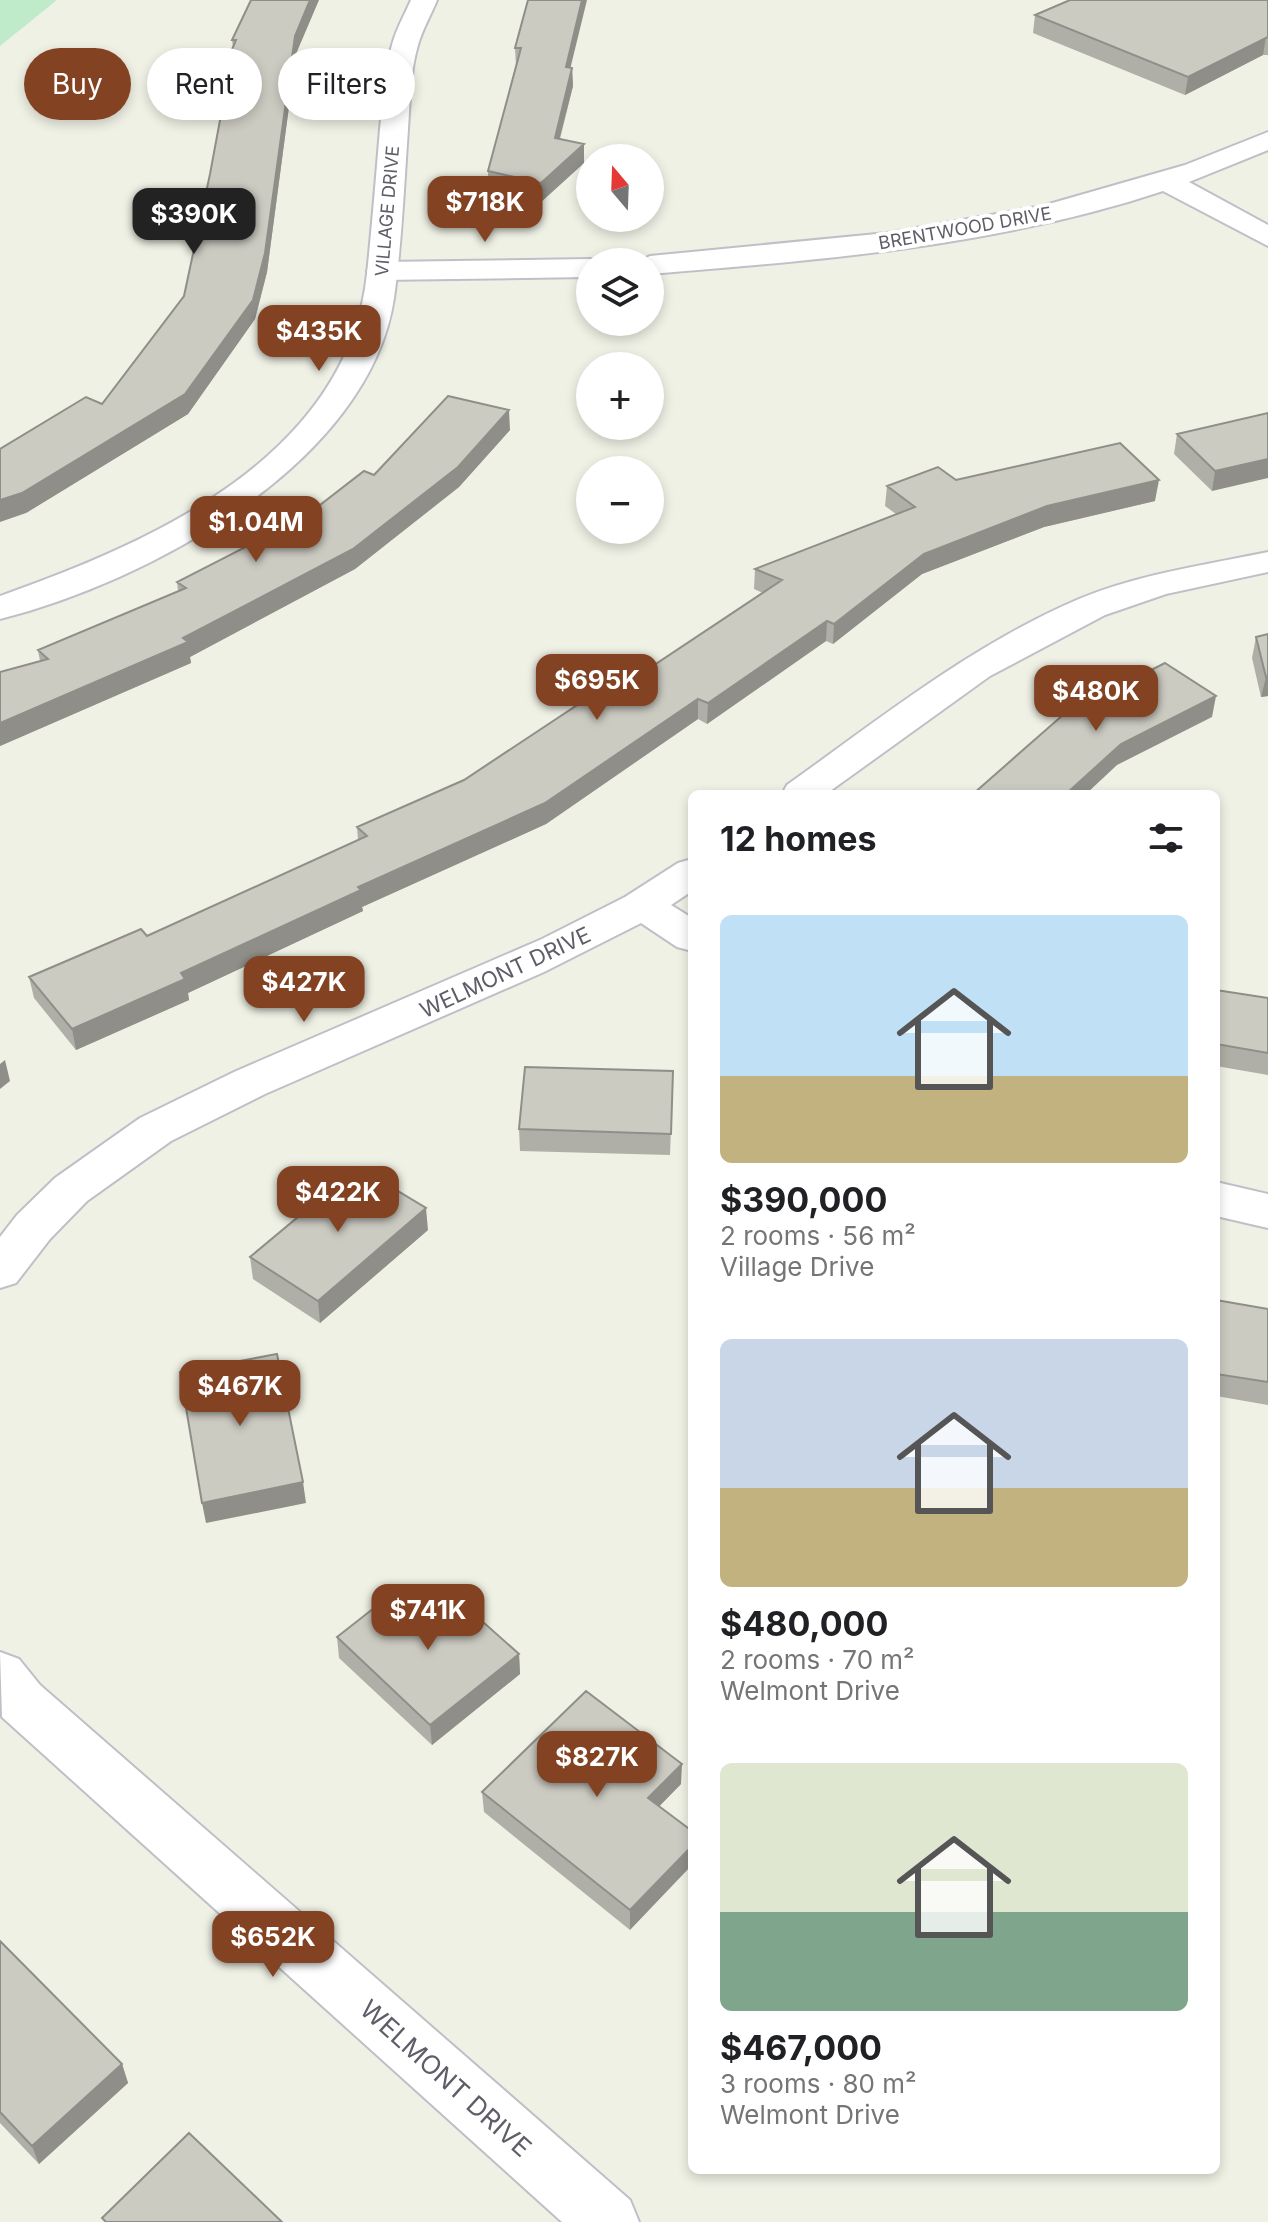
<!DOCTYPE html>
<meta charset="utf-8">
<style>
body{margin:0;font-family:Inter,sans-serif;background:#f6f6f6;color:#202124;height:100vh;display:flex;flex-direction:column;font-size:30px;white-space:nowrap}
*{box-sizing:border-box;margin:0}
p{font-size:26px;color:#757577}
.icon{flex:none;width:44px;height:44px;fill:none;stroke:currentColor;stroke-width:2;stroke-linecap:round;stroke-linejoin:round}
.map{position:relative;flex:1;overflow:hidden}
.details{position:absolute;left:688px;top:790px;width:532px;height:1384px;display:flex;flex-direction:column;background:#fff;border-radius:12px;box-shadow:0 4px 12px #0003}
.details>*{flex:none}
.banner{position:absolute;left:24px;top:48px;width:544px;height:72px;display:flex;gap:16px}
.needle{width:52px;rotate:341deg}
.buttons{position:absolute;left:576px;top:144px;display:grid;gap:16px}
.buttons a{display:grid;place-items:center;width:88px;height:88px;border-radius:50%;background:#fff;box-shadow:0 4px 12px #0003;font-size:40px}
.price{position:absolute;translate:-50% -68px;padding:0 18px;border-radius:16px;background:#834322;color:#fff;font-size:26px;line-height:52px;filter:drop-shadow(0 2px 4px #0008)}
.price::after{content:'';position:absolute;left:50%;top:48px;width:24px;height:18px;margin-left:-12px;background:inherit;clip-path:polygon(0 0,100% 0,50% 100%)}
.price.selected{background:#222;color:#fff}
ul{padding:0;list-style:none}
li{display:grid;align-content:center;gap:16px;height:424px;padding:0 32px}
li span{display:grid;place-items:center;height:248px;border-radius:12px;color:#555}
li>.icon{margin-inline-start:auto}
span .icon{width:144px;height:144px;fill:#fffc;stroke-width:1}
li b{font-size:34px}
h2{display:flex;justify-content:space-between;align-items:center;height:96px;padding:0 32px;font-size:34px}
.chip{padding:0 28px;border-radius:36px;background:#fff;box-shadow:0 4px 12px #0003;font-size:28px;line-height:72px}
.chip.selected{background:#834322;color:#fff}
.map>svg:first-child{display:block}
</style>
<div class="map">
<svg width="1268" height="2222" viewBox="0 0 1268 2222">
<rect width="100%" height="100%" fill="#f0f1e5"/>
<path fill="#bfebcb" d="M 0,0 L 57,0 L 0,46 Z"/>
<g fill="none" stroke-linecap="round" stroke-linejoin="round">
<defs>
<path id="minor" d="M 1268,132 L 1268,150 L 1189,182 L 1268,225 L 1268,246 L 1163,191 C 997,246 823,260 650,274 L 650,262 L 637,262 L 650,256 L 887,233 L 1042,206 L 1185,165 Z
M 590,259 L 601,262 L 590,262 L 590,277 L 382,280 L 371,277 L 367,271 L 371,265 L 382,262 Z
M 1268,552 L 1268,572 L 1166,594 L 1105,615 L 990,676 L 826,794 L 782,794 L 787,785 C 881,718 973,644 1079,599 C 1139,574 1205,565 1268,552 Z
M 692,859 L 692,891 L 671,905 L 692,918 L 692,951 L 677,947 L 641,923 L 544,972 L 265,1094 L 171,1141 L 87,1201 L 50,1239 L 16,1283 L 0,1288 L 0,1237 L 17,1215 L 55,1178 L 140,1118 L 234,1072 L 542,939 L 625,897 L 678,863 Z
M 1216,1182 L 1268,1194 L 1268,1228 L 1216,1216 Z
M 0,1652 L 19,1659 L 40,1685 L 630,2200 L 639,2222 L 562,2222 L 2,1717 Z"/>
<path id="tertiary" d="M 411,0 L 437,0 C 431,15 422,30 418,45 C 410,72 410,101 408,129 C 404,185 402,242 394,298 C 369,464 147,582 0,619 L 0,596 C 153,542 347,457 367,274 C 372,226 376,177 380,129 C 383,101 384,71 392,45 C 396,29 405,14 411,0 Z"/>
</defs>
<use href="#minor" stroke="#bfc0c7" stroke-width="4"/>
<use href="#tertiary" stroke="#bfc0c7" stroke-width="4"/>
<use href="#minor" fill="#fff" fill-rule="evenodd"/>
<use href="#tertiary" fill="#fff" fill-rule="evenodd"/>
</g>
<path fill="#afafa7" d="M 528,0 L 570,68 L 572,68 L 573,86 L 560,139 L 584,144 L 584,163 L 541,202 L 488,190 L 488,171 L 516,66 L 515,48 Z
M 1268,0 L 1268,55 L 1263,55 L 1185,95 L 1033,33 L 1035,15 Z
M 232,40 L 296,54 L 267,272 L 255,319 L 188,414 L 26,513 L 102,404 L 184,296 L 210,174 L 220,120 L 218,105 L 233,47 Z
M 1268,413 L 1212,491 L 1174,454 L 1177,434 Z
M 510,430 L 459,487 L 355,569 L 190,657 L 191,663 L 0,746 L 0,672 L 40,661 L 38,650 L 178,591 L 177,582 L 276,539 L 374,475 Z
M 956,480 L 1155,501 L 1044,527 L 922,574 L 833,644 L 826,641 L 707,724 L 698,719 L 546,824 L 362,907 L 363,911 L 188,993 L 189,1000 L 76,1050 L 34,998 L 29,977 L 147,936 L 358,840 L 357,827 L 464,780 L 603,699 L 763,593 L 754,589 L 755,569 L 896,514 L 885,506 L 887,486 Z
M 1268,634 L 1268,696 L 1261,697 L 1252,658 L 1256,637 Z
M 1216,990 L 1268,998 L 1268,1075 L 1216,1066 Z
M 673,1071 L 670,1155 L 520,1151 L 519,1129 Z
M 428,1230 L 320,1323 L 253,1279 L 250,1257 Z
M 1216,1300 L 1268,1309 L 1268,1405 L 1216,1396 Z
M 427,1618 L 519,1654 L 520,1674 L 432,1745 L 339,1658 L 337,1637 Z
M 681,1784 L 659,1806 L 630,1930 L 484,1812 L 482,1792 Z
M 0,1941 L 122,2064 L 128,2083 L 39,2164 L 0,2123 Z"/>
<path fill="#8f8e88" d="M 310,0 L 319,0 L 296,54 L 267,272 L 255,319 L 188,414 L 26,513 L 0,522 L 0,500 L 185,394 L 295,36 Z
M 582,0 L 587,0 L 566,86 L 566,67 Z
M 1266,37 L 1263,55 L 1185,95 L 1188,77 Z
M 572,68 L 573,86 L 555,156 L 555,138 Z
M 584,144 L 584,163 L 541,202 L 541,183 Z
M 509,410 L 510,430 L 459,487 L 355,569 L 190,657 L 191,663 L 0,746 L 0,723 L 183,638 Z
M 1268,459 L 1268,478 L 1212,491 L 1215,471 Z
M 1159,480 L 1155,501 L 1044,527 L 922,574 L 833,644 L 834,624 L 924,554 L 1047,506 Z
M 827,621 L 826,641 L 707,724 L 708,703 Z
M 1268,676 L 1268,696 L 1261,697 L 1266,677 Z
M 1216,696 L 1212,717 L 1117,765 L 1086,794 L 1066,794 L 1121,744 Z
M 698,699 L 698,719 L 546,824 L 362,907 L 363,911 L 188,993 L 189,1000 L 76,1050 L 72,1029 L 181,973 L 358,887 Z
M 5,1060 L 10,1081 L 0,1089 L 0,1064 Z
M 426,1208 L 428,1230 L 320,1323 L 318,1301 Z
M 303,1482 L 306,1503 L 206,1523 L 202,1503 Z
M 519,1654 L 520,1674 L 432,1745 L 430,1725 Z
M 682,1764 L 681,1784 L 648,1818 L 648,1798 Z
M 692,1846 L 692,1865 L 630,1930 L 630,1910 Z
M 122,2064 L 128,2083 L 39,2164 L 32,2146 Z"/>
<path fill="#cccbc2" stroke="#8f8e88" stroke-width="2" d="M 251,0 L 310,0 L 295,36 L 265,253 L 253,300 L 185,394 L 22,493 L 0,500 L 0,449 L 86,397 L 102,404 L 184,296 L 210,174 L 223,104 L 218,105 L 223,71 L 236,40 L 232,40 Z
M 528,0 L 582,0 L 566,67 L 572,68 L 555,138 L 584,144 L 541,183 L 488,171 L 521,48 L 515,48 Z
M 1070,0 L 1268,0 L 1268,37 L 1188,77 L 1035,15 Z
M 448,396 L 509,410 L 458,467 L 353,549 L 183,638 L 188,642 L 0,723 L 0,672 L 48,659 L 38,650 L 186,588 L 177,582 L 269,535 L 276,539 L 364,471 L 374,475 Z
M 1268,413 L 1268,459 L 1215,471 L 1177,434 Z
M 1120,443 L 1159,480 L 1047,506 L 924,554 L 834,624 L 827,621 L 708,703 L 698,699 L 545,803 L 358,887 L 361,890 L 181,973 L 185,979 L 72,1029 L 29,977 L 141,929 L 147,936 L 367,836 L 357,827 L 464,780 L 594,694 L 603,699 L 782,580 L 755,569 L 915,507 L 887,486 L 938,467 L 956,480 Z
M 1268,634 L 1268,676 L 1266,677 L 1256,637 Z
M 1165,663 L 1216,696 L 1121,744 L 1066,794 L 973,794 L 1064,714 Z
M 1216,990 L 1268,998 L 1268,1053 L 1216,1044 Z
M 525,1067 L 673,1071 L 671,1134 L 519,1129 Z
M 358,1167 L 426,1208 L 318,1301 L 250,1257 Z
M 1216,1300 L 1268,1309 L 1268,1382 L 1216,1374 Z
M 277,1354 L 303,1482 L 202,1503 L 180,1372 Z
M 397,1590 L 427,1618 L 455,1597 L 519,1654 L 430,1725 L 337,1637 Z
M 586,1691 L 682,1764 L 648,1798 L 692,1831 L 692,1846 L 630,1910 L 482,1792 Z
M 0,1941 L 122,2064 L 32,2146 L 0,2112 Z
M 189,2133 L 282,2222 L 106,2222 L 102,2218 Z"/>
<g text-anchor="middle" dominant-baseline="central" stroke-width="8" stroke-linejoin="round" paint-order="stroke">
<g font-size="18" fill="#5d5e67" stroke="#fff">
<text transform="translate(387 211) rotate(-85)">VILLAGE DRIVE</text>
<text transform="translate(965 228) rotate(-10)">BRENTWOOD DRIVE</text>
</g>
<g font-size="22" fill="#5d5e67" stroke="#fff">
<text transform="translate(505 972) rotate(-25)">WELMONT DRIVE</text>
</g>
<g font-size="26" fill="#5d5e67" stroke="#fff">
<text transform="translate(446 2078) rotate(42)">WELMONT DRIVE</text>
</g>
</g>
</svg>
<div class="buttons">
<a><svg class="needle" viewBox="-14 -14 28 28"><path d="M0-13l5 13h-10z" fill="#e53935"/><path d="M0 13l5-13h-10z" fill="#757577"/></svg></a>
<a><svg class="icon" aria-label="layers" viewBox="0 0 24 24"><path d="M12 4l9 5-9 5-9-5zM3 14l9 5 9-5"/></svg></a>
<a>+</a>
<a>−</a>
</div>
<b class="price" style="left:485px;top:244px">$718K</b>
<b class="price selected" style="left:194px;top:256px">$390K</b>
<b class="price" style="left:319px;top:373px">$435K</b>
<b class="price" style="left:256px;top:564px">$1.04M</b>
<b class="price" style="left:597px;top:722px">$695K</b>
<b class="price" style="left:1096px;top:733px">$480K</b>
<b class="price" style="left:304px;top:1024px">$427K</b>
<b class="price" style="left:338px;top:1234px">$422K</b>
<b class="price" style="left:240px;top:1428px">$467K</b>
<b class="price" style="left:428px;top:1652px">$741K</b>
<b class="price" style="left:597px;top:1799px">$827K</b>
<b class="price" style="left:273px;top:1979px">$652K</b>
<div class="banner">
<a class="chip selected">Buy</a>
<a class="chip">Rent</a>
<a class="chip">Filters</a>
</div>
<section class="details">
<h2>12 homes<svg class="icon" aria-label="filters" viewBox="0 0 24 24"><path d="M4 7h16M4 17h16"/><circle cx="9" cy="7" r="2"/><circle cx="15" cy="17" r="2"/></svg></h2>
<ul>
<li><span style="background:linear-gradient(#bfe0f5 65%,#c2b280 0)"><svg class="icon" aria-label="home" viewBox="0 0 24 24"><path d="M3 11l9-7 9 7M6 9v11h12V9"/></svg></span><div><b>$390,000</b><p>2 rooms · 56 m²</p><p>Village Drive</p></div></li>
<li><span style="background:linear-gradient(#c9d6e8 60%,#c2b280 0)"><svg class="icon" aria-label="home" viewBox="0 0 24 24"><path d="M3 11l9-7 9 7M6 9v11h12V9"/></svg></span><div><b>$480,000</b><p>2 rooms · 70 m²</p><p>Welmont Drive</p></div></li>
<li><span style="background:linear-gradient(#dfe7d0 60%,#7fa58c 0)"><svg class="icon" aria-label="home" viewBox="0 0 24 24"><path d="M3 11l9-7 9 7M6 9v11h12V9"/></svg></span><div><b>$467,000</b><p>3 rooms · 80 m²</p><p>Welmont Drive</p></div></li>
</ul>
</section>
</div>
